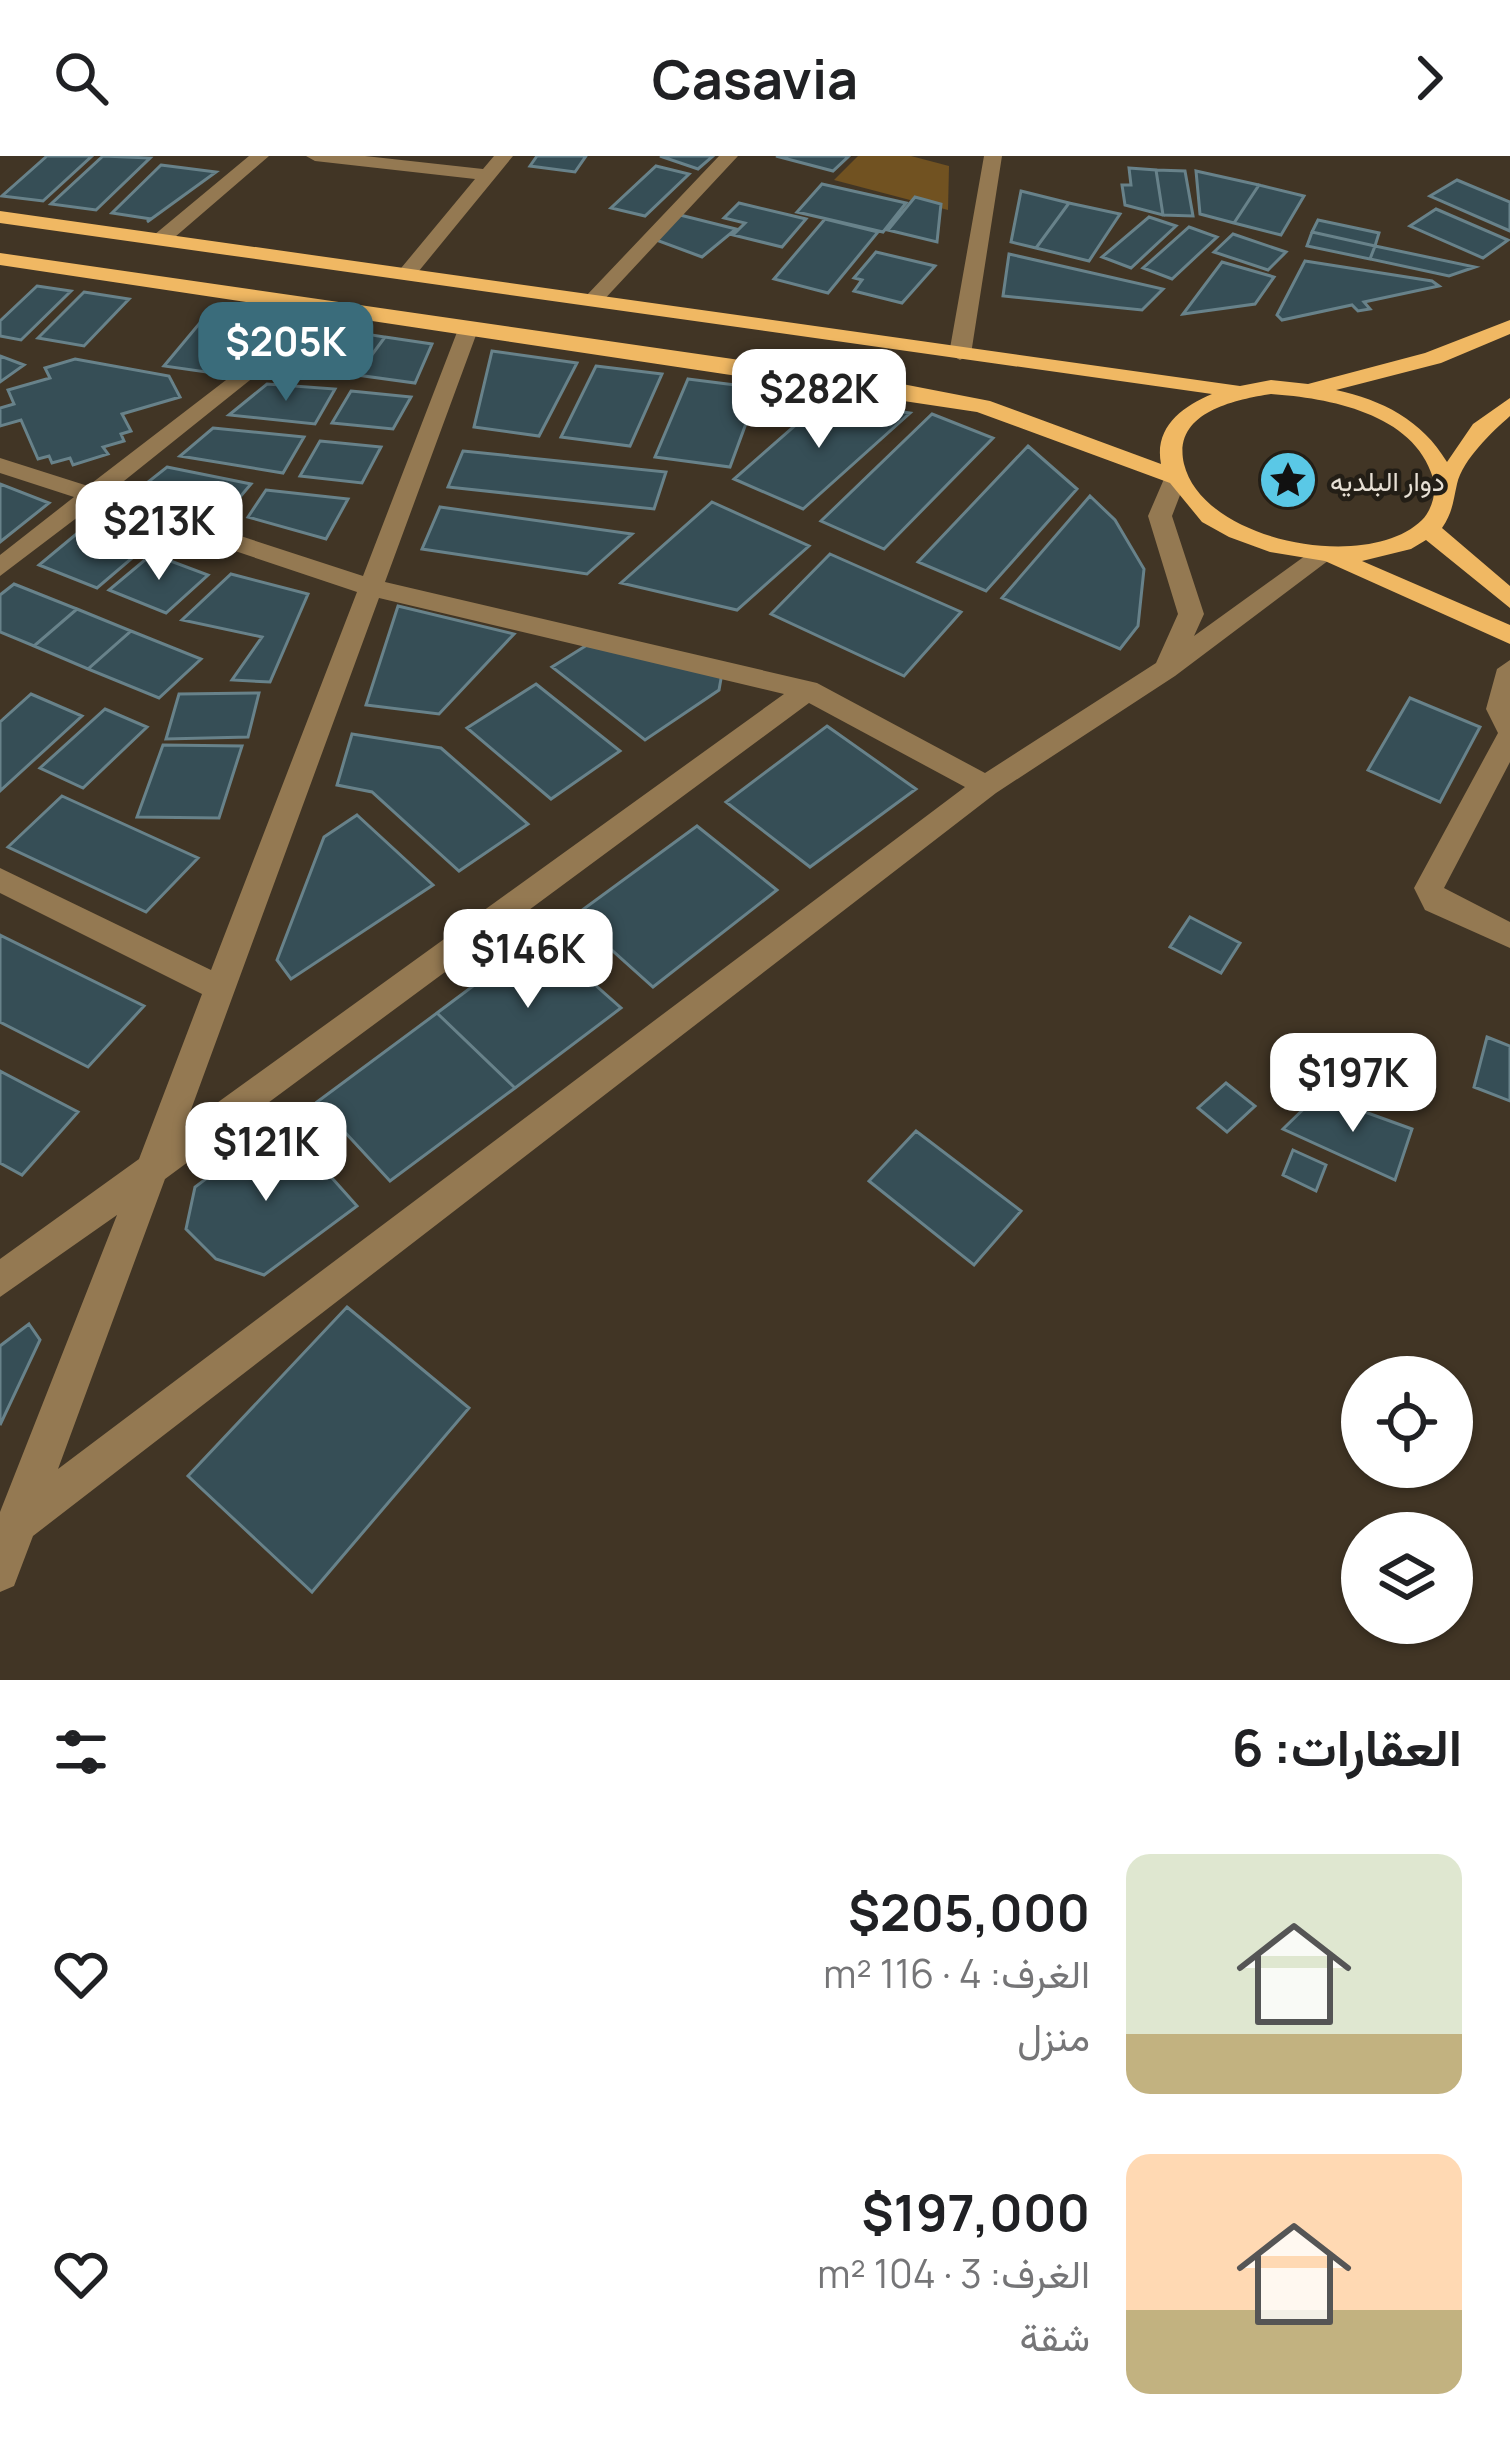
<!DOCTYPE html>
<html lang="ar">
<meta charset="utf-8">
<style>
body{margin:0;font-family:Manrope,Vazirmatn,sans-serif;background:#f6f6f6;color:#202124;direction:rtl;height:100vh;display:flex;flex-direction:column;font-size:45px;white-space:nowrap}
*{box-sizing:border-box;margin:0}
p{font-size:39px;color:#757577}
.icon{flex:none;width:66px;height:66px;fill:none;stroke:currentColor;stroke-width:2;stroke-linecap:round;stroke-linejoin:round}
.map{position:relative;height:1524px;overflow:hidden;direction:ltr}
.sheet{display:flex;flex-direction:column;background:#fff;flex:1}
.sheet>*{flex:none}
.controls{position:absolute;left:1341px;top:1200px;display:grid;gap:24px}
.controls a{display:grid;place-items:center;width:132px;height:132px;border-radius:50%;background:#fff;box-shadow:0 3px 9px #0004;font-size:60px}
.price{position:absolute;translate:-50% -102px;padding:0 27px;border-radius:24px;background:#fff;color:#222;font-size:39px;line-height:78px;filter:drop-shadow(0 3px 6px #0008)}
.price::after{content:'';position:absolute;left:50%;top:72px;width:36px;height:27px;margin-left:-18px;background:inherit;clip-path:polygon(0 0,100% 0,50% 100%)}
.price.on{background:#3a6c7b;color:#fff}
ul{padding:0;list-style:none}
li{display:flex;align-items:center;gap:36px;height:300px;padding:0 48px}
li span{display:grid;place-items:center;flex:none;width:336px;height:240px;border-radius:24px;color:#555}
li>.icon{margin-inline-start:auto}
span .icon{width:144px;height:144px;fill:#fffc;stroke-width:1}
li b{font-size:51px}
h2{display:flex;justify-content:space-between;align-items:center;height:144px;padding:0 48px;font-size:51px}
header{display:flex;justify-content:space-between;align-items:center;height:156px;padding:0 48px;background:#fff;font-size:54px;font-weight:700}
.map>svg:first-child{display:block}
</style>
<header><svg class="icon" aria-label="forward" viewBox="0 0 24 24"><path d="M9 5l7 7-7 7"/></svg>Casavia<svg class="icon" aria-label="search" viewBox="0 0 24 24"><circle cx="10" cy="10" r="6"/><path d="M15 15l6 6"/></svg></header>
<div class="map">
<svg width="1510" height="1524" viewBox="0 0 1510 1524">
<rect width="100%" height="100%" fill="#413525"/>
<path fill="#715221" d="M 858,0 L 911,0 L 949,10 L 948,54 L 834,24 Z"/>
<path fill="#364e56" stroke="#68828a" stroke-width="3" d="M 47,0 L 92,0 L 43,45 L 2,40 Z
M 103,0 L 150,2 L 96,54 L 51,48 Z
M 537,0 L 586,0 L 575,16 L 530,10 Z
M 660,0 L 713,0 L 698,13 Z
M 776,0 L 849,0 L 833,15 Z
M 161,9 L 216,16 L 147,66 L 151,63 L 112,57 Z
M 656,10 L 689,18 L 645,60 L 611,52 Z
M 1129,12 L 1156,14 L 1163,59 L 1125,49 L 1122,29 L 1131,29 Z
M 1156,14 L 1185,15 L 1193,60 L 1163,59 Z
M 1196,15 L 1259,29 L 1234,67 L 1200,58 Z
M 1457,24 L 1510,46 L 1510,75 L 1430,40 Z
M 822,28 L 906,47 L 883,76 L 797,56 Z
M 1259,29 L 1304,40 L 1281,79 L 1234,67 Z
M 1021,35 L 1069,47 L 1036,92 L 1011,86 Z
M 915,41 L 941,48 L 937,86 L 888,74 Z
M 739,47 L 806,63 L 782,91 L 733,79 L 745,67 L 724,62 Z
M 1069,47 L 1120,58 L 1089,105 L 1036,92 Z
M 1436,53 L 1508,84 L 1483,102 L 1410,70 Z
M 680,59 L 736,73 L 702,101 L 656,84 Z
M 1149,61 L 1176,70 L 1131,112 L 1102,101 Z
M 825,63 L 878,76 L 828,137 L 774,123 Z
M 1318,64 L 1379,77 L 1375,90 L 1312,76 Z
M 1189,71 L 1217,81 L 1172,123 L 1143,112 Z
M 1312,76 L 1375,90 L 1370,103 L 1307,90 Z
M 1233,78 L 1286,96 L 1268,114 L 1214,96 Z
M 1375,90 L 1475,111 L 1449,120 L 1370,103 Z
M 876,96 L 935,110 L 902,147 L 854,135 L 862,124 L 854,122 Z
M 1009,98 L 1163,133 L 1142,154 L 1003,140 Z
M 1305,105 L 1432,125 L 1439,130 L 1364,146 L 1370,153 L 1358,155 L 1352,149 L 1282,164 L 1277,159 Z
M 1222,106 L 1274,121 L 1255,148 L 1183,158 Z
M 37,130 L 71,135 L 21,184 L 0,180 L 0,165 Z
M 84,136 L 129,143 L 84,190 L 38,182 Z
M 209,156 L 250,161 L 206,216 L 164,210 Z
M 333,173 L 385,181 L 357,219 L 290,209 Z
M 385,181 L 432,188 L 415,227 L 357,219 Z
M 492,195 L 577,207 L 539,280 L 474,271 Z
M 0,200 L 24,209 L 0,226 Z
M 75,203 L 169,220 L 180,241 L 122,258 L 131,275 L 121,278 L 124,285 L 103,291 L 108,298 L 73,309 L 70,302 L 52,307 L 49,300 L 38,303 L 21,264 L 0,270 L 0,252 L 14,248 L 8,234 L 50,222 L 45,212 Z
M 596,210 L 662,218 L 630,290 L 561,281 Z
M 688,223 L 759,232 L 730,311 L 655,301 Z
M 267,228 L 335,233 L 315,268 L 229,259 Z
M 351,235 L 411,241 L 393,273 L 332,267 Z
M 824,244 L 910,257 L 803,353 L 734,323 Z
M 932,258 L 993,282 L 884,393 L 821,365 Z
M 213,272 L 304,281 L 283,317 L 180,300 Z
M 320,285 L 381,291 L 362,327 L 300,320 Z
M 1028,290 L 1077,333 L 986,435 L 918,406 Z
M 463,295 L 666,316 L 654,353 L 448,331 Z
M 167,311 L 251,328 L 229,354 L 138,334 Z
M 0,328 L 49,347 L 0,386 Z
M 266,334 L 348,343 L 326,383 L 248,361 Z
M 1090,340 L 1115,364 L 1144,413 L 1138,470 L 1120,493 L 1002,442 Z
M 712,346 L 809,390 L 737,454 L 621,427 Z
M 440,351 L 632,378 L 587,418 L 422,393 Z
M 80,375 L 138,397 L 97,432 L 39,409 Z
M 152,398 L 208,419 L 166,457 L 109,434 Z
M 830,398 L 961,456 L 904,520 L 771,458 Z
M 231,418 L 308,438 L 270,526 L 232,524 L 262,481 L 182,464 Z
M 14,428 L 77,453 L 34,490 L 0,476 L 0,439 Z
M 398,450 L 514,478 L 439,558 L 366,549 Z
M 77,453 L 131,475 L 88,513 L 34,490 Z
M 131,475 L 201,503 L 159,542 L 88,513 Z
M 587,489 L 722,517 L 719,534 L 645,584 L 552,511 Z
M 536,528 L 620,595 L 551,643 L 467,572 Z
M 259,537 L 248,581 L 166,583 L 179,538 Z
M 31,538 L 82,560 L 0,635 L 0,566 Z
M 1410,542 L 1480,571 L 1440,646 L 1368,614 Z
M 105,553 L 147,571 L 83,632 L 40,612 Z
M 827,570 L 916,633 L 810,711 L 726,646 Z
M 352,578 L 441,592 L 528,668 L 459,715 L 372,636 L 337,629 Z
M 163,589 L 242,590 L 219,662 L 137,661 Z
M 62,640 L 198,702 L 146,756 L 8,691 Z
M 357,659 L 433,729 L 291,823 L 277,804 L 324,681 Z
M 697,670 L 777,734 L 653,831 L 574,760 Z
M 1190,761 L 1240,787 L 1221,817 L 1170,791 Z
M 0,779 L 144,850 L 88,911 L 0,866 Z
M 540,780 L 621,852 L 515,932 L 437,857 Z
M 437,857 L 515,932 L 390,1025 L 317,946 Z
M 1487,881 L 1510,890 L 1510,945 L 1474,931 Z
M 0,915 L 78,956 L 22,1019 L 0,1007 Z
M 1226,927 L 1255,950 L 1227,976 L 1198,952 Z
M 1318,939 L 1412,973 L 1395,1024 L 1283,973 Z
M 282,966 L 357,1050 L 264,1119 L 216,1103 L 186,1073 L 195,1031 Z
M 916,975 L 1021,1055 L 974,1109 L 869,1025 Z
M 1293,994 L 1326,1009 L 1316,1035 L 1283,1019 Z
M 347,1151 L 469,1252 L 312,1436 L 188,1320 Z
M 29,1168 L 40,1184 L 0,1269 L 0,1190 Z"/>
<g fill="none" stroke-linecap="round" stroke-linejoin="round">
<path fill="#947952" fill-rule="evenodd" d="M 249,0 L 269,0 L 168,87 L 154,87 L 154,79 Z
M 306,0 L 365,0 L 483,13 L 494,0 L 513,0 L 414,121 L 407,123 L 397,117 L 475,23 L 315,5 Z
M 719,0 L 738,0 L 600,148 L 586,148 L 586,140 Z
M 984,0 L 1002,0 L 971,198 L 960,204 L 949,198 Z
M 329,145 L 336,147 L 336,155 L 109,337 L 363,420 L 459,171 L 476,167 L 479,171 L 385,426 L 817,527 L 985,617 L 1156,507 L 1178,458 L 1148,360 L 1167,316 L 1175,314 L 1187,321 L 1172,360 L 1204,458 L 1194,480 L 1316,392 L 1325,390 L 1337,398 L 1175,520 L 996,637 L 33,1380 L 14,1430 L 0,1436 L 0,1356 L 117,1059 L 0,1141 L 0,1103 L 139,1003 L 202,838 L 0,737 L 0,712 L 211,814 L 357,436 L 95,348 L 0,420 L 0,399 L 74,341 L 0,317 L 0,302 L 88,330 ZM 379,442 L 784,538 L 185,970 ZM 809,547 L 965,631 L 58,1313 L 165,1023 Z
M 1510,504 L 1510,606 L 1444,732 L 1510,766 L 1510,792 L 1425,754 L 1414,732 L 1498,577 L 1486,553 L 1497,513 Z"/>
<path fill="#f0b863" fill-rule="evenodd" d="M 0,55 L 1240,230 L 1271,224 L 1308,228 L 1425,197 L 1510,164 L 1510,178 L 1441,207 L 1336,234 C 1382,244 1422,264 1447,306 L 1473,268 L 1510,242 L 1510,260 C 1492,276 1463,303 1457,328 C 1453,345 1453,356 1442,372 L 1510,430 L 1510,452 L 1426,384 L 1411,393 L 1362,405 L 1510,469 L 1510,488 L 1325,405 L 1270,396 L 1229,381 L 1202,366 L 1170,327 L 977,256 L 0,109 L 0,97 L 892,226 L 990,245 L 1161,308 C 1154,272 1181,251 1212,238 L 0,67 ZM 1271,238 C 1328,242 1414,257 1433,322 C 1437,336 1432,354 1422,364 C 1368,417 1203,386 1184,308 C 1172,257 1233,244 1271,238 Z"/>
</g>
<defs>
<symbol id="sight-disc" viewBox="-11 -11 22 22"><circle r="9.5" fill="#5ac8e6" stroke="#231e16"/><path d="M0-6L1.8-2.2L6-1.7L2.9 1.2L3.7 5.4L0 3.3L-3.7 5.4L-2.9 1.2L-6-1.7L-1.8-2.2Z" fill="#111"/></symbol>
</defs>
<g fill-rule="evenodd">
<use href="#sight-disc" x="1255" y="291" width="66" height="66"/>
</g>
<g text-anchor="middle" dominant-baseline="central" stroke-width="9" stroke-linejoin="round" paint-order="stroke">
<g font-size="27" fill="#e7e0d5" stroke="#231e16" text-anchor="start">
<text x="1330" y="324">دوار البلديه</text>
</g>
</g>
</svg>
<div class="controls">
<a><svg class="icon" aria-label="locate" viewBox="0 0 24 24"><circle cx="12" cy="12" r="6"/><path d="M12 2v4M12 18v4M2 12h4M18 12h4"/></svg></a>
<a><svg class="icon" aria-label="layers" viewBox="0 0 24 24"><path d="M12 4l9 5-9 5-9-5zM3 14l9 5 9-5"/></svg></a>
</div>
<b class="price on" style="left:286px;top:248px">$205K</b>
<b class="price" style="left:819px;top:295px">$282K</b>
<b class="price" style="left:159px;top:427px">$213K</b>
<b class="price" style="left:528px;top:855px">$146K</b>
<b class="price" style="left:1353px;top:979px">$197K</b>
<b class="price" style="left:266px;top:1048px">$121K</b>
</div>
<section class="sheet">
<h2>العقارات: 6<svg class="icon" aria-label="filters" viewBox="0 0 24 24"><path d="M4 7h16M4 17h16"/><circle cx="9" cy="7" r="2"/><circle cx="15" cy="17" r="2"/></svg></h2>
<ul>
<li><span style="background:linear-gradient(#dfe7d0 75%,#c2b280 0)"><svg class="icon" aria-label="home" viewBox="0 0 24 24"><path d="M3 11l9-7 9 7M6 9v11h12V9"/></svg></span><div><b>$205,000</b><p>الغرف: 4 · 116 m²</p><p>منزل</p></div><svg class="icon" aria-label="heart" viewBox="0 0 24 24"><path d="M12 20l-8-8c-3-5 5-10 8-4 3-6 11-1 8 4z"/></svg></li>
<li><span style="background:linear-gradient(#ffd9b3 65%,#c2b280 0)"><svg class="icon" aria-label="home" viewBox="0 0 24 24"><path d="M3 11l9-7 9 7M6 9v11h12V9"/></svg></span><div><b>$197,000</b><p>الغرف: 3 · 104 m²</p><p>شقة</p></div><svg class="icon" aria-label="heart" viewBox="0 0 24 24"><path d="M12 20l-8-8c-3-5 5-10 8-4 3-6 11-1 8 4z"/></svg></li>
</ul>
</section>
